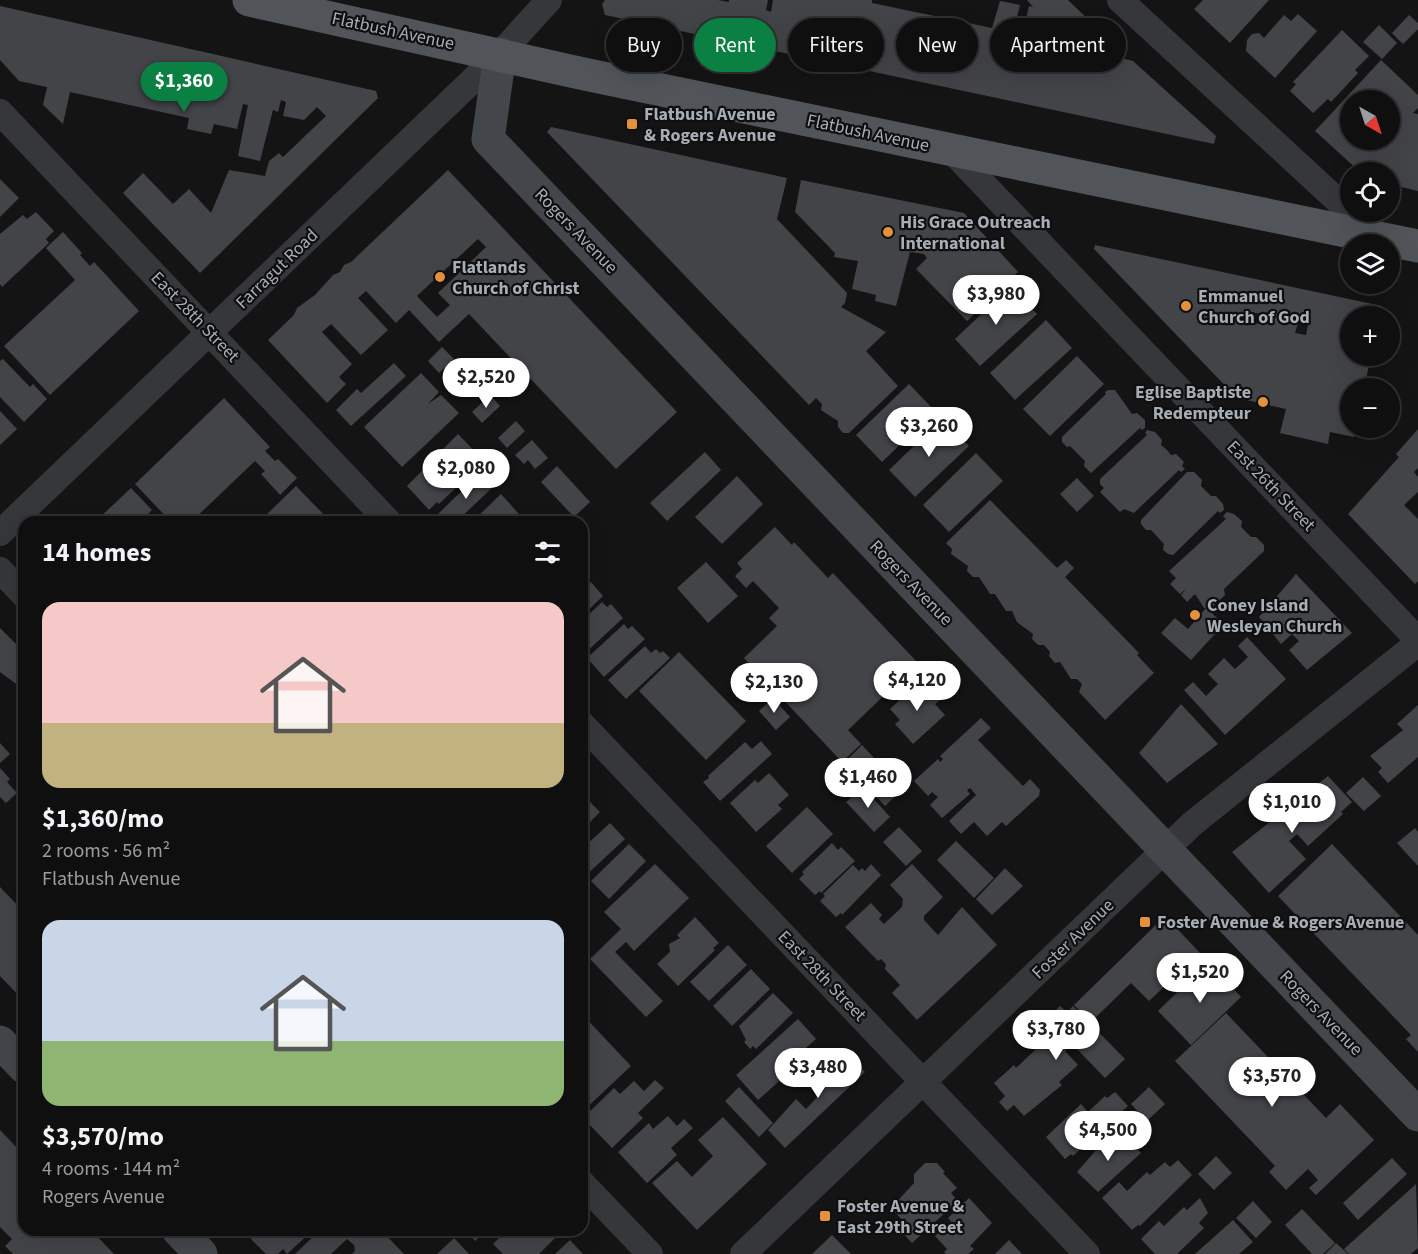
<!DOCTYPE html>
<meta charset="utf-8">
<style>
body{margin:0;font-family:"Source Sans 3",sans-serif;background:#181819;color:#f1f3f6;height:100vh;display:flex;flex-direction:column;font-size:22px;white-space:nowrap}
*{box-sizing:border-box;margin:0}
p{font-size:20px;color:#9b9c9f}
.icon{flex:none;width:33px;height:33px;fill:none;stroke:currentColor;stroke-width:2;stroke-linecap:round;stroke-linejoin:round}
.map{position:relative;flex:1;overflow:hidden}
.drawer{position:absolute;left:18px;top:516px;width:570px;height:720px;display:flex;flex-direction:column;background:#0f0f10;border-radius:18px;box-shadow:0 6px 24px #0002,0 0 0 2px #2f2f30}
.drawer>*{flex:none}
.guide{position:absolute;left:606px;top:18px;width:570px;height:54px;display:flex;gap:12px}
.needle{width:39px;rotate:141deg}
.fabs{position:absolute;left:1340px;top:90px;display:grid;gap:12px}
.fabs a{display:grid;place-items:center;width:60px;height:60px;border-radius:50%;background:#0f0f10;box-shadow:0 6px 24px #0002,0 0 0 2px #2f2f30;font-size:30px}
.price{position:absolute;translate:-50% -51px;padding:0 14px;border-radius:21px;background:#fff;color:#222;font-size:20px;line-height:39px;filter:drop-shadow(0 2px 3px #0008)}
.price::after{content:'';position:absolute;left:50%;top:36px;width:18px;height:14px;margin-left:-9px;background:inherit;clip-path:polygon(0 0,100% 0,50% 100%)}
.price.on{background:#0b8043;color:#fff}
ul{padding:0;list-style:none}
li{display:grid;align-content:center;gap:12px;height:318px;padding:0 24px}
li span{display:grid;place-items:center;height:186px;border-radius:18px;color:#555}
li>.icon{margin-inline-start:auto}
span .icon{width:108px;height:108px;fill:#fffc;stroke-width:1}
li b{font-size:26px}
h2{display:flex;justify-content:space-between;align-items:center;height:72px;padding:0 24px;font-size:26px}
.chip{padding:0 21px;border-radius:27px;background:#0f0f10;box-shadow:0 6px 24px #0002,0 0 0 2px #2f2f30;font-size:21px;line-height:54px}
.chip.on{background:#0b8043;color:#fff}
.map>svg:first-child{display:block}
</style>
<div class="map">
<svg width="1418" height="1254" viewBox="0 0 1418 1254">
<rect width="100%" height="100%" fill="#141415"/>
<path fill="#434448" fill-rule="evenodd" d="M 605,0 L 718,0 L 729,2 L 729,0 L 768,0 L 766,10 L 771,12 L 773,0 L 872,0 L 872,3 L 992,28 L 1000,1 L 1020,5 L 1013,33 L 1043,40 L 1045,28 L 1025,24 L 1029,6 L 1033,7 L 1027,0 L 1068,0 L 1092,23 L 1091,27 L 1103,29 L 1098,52 L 1133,61 L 1216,136 L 1214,144 L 605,15 L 602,4 Z
M 1203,0 L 1269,0 L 1230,43 L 1194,9 Z
M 0,6 L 376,91 L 378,98 L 200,273 L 123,193 L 143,173 L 173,204 L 189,189 L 211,213 L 229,170 L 265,176 L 269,161 L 279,153 L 283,157 L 326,116 L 317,107 L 304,120 L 283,116 L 286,102 L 281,100 L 278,112 L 273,110 L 260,161 L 238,156 L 248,105 L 243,104 L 237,129 L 214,124 L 211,134 L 187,129 L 189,118 L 70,92 L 63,124 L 43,105 L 47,87 L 19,81 L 0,60 Z
M 1298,14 L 1317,31 L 1275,78 L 1246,51 L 1247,40 L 1252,34 L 1259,33 L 1264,38 L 1284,15 L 1291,21 Z
M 1409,15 L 1418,23 L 1418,29 L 1403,44 L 1392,33 Z
M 1379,25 L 1397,43 L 1382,59 L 1363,42 Z
M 1342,30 L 1369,56 L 1355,70 L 1358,73 L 1331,102 L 1328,99 L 1313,113 L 1290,91 L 1296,84 L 1293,82 Z
M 1381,60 L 1418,95 L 1418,108 L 1413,113 L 1418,114 L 1418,191 L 1389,184 L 1389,172 L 1360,172 L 1315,131 ZM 1350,100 L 1389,100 L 1389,140 L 1350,140 Z
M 551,127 L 787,178 L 777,219 L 847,293 L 845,303 L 841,307 L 886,332 L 866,351 L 898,386 L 849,433 L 843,433 L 838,427 L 838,421 L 821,410 L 822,404 L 816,398 L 809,405 L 547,132 Z
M 448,170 L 677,412 L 616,469 L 469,314 L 439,342 L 409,310 L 396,323 L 366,291 L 358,298 L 388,330 L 361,355 L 331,324 L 322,332 L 352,364 L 339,377 L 346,384 L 327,403 L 268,340 L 294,315 L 297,308 L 315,295 L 333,275 L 340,272 L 344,265 L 351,262 ZM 478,239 L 486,247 L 438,293 L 450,305 L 437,317 L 417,296 Z
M 0,179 L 19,198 L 0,217 Z
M 801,180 L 964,213 L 1018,272 L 967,321 L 916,269 L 927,258 L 924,254 L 910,252 L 896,306 L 875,301 L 876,295 L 852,289 L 858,261 L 834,257 L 835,253 L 795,212 Z
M 36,212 L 54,231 L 46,239 L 49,243 L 2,287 L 0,284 L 0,234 L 23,215 L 27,219 Z
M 63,232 L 82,253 L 80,255 L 90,266 L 94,262 L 139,311 L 50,395 L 4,346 L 75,280 L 46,248 Z
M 1095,245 L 1382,306 L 1379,316 L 1350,316 L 1350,334 L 1346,333 L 1344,343 L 1350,345 L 1350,356 L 1371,356 L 1364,388 L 1350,388 L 1350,428 L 1356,428 L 1354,437 L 1330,432 L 1328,444 L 1280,433 L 1286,409 L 1237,398 L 1094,249 ZM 1251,312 L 1261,314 L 1258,324 L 1249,322 ZM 1298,323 L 1308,325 L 1306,335 L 1295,333 Z
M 1011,286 L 1037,314 L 980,366 L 955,339 Z
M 1046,320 L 1072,348 L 1015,400 L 990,373 Z
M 442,347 L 454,359 L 439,373 L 428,361 Z
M 1077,356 L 1104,384 L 1050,436 L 1023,409 Z
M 3,359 L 30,387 L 33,384 L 47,399 L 24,422 L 0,397 L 0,361 Z
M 394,363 L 406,376 L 351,426 L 336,410 L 357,389 L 361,393 Z
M 421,373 L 439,392 L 428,404 L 441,395 L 459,413 L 402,467 L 364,427 Z
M 909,384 L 935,411 L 882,462 L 856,435 Z
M 1108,390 L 1115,390 L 1132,414 L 1137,413 L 1145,420 L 1145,428 L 1142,430 L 1140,428 L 1091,473 L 1084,466 L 1085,461 L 1070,446 L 1067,447 L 1062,442 L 1062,437 L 1106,394 L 1105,392 Z
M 490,395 L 500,406 L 482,423 L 472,412 Z
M 224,398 L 270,447 L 265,451 L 275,461 L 278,459 L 297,478 L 280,495 L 261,474 L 265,471 L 255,461 L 191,522 L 171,522 L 135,484 Z
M 0,411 L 17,429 L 0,445 Z
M 943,418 L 969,446 L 915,497 L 889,470 Z
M 516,421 L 525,431 L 507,448 L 498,438 Z
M 1418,429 L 1418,468 L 1414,472 L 1418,477 L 1418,492 L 1404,505 L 1418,519 L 1418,581 L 1415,584 L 1348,514 L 1399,457 L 1396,454 Z
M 1147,430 L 1155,432 L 1162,440 L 1161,445 L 1167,450 L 1171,455 L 1176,454 L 1184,462 L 1182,466 L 1185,469 L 1181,472 L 1179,470 L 1134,513 L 1124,509 L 1120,512 L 1100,492 L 1104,488 L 1100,484 L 1100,479 L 1147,435 L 1145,433 Z
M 458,434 L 484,461 L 439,504 L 437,502 L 429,510 L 407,486 Z
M 532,440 L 548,458 L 535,469 L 528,460 L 524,464 L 515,455 Z
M 705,452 L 721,470 L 667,521 L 650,503 Z
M 976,453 L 1003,481 L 949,532 L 923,505 Z
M 557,466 L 590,502 L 574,517 L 541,482 Z
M 481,472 L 494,486 L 456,522 L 440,522 L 435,517 Z
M 1187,472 L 1194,472 L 1202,480 L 1201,486 L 1211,496 L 1216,496 L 1223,504 L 1224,510 L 1220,513 L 1218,511 L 1173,555 L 1168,554 L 1163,550 L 1164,544 L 1151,530 L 1146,530 L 1141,524 L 1141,520 Z
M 737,476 L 763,504 L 722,544 L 695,517 Z
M 1077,478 L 1094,496 L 1077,512 L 1060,494 Z
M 296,486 L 331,522 L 257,522 L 262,519 Z
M 131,488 L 152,510 L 147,515 L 154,522 L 95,522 Z
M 501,494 L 526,522 L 472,522 Z
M 990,500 L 1057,568 L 1066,560 L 1074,568 L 1065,577 L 1139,653 L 1137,655 L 1154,673 L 1105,720 L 1079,692 L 1082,684 L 1077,679 L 1071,679 L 1060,662 L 1055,663 L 1049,656 L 1050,652 L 1044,645 L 1038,645 L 1032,639 L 1033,634 L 1017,622 L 1012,611 L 1006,611 L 995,594 L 990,594 L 979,577 L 973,577 L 967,571 L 968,566 L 951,554 L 952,549 L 946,543 Z
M 1227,512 L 1234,514 L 1242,521 L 1241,527 L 1251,537 L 1256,537 L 1264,545 L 1264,551 L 1224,589 L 1225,595 L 1212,607 L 1204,608 L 1195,594 L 1187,602 L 1181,595 L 1186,589 L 1180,594 L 1170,584 L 1176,578 L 1169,571 L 1226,519 L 1223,516 Z
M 775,527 L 792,545 L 794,542 L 828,578 L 833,573 L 918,663 L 848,730 L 861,744 L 842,762 L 744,658 L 777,626 L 769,618 L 779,608 L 753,581 L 746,588 L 735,576 L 742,569 L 737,563 Z
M 706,562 L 738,596 L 708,623 L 677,588 Z
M 1296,574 L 1352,633 L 1307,670 L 1289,650 L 1299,641 L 1292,634 L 1281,644 L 1259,617 Z
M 582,580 L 587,586 L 591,582 L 603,596 L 582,616 Z
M 602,602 L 607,607 L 611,604 L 623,618 L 583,655 L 582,621 Z
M 1206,608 L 1224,624 L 1191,660 L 1161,633 L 1175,618 L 1188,629 Z
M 624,624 L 628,629 L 632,626 L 645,639 L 604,677 L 587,658 Z
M 0,628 L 24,652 L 22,661 L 24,681 L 19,686 L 0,672 Z
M 1247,637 L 1286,679 L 1225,735 L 1184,690 L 1193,682 L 1206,696 L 1218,684 L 1208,674 L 1224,658 L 1235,669 L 1248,657 L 1238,646 Z
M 645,646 L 651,653 L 656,649 L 660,653 L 663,651 L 670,658 L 626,699 L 608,680 Z
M 679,652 L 746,721 L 706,760 L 639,691 Z
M 921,680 L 940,700 L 935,704 L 945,715 L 913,744 L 895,724 L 900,720 L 890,709 Z
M 773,698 L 790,717 L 776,730 L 759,711 Z
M 1181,704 L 1218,744 L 1167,783 L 1139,753 Z
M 1418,705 L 1418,757 L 1388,783 L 1378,772 L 1382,768 L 1370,756 L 1403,730 L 1397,724 Z
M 981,718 L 991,728 L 978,740 L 1023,786 L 1030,779 L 1040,790 L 1039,796 L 1006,826 L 1002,822 L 987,836 L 974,822 L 961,834 L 949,821 L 976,795 L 970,788 L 967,790 L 970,794 L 942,818 L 930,805 L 938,797 L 932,792 L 928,796 L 914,781 L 938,759 L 940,762 L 943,759 L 940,756 Z
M 761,741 L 772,754 L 720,801 L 703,782 L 709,778 L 708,776 L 745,742 L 752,749 Z
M 0,743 L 10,754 L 0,763 Z
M 862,745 L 903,789 L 885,806 L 844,763 Z
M 0,768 L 10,779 L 7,782 L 17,793 L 6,803 L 0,797 Z
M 769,773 L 789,795 L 778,805 L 782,809 L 756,832 L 730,803 L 755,780 L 758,783 Z
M 1328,776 L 1352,802 L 1341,812 L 1343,814 L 1308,846 L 1297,834 L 1289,841 L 1306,859 L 1269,893 L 1232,852 Z
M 1363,777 L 1381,796 L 1364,811 L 1346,793 Z
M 863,787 L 890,817 L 874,832 L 846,802 Z
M 582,794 L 600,812 L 582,830 Z
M 807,807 L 833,834 L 792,873 L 766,846 Z
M 610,823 L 625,839 L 582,879 L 582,849 Z
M 899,827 L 922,851 L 906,866 L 883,842 Z
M 1415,828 L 1418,832 L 1418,866 L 1397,843 Z
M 956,841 L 994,878 L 974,898 L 937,860 Z
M 832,843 L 838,850 L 841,847 L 855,861 L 821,893 L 820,891 L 815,895 L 799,879 L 804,874 L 802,872 Z
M 629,844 L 646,861 L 609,899 L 591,881 Z
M 1332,844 L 1418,935 L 1418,1052 L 1406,1039 L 1411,1035 L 1278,896 Z
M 655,864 L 689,898 L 634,951 L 626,942 L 615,952 L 663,1001 L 646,1017 L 590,959 L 621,929 L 604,912 Z
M 871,864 L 881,875 L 842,915 L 841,913 L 836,917 L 820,901 L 825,896 L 823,894 L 853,865 L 859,871 L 862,868 L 865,871 Z
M 912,864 L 943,897 L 924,916 L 924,920 L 938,935 L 962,907 L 997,945 L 917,1020 L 892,993 L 900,985 L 885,969 L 886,964 L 881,959 L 878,961 L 845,927 L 871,903 L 882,915 L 879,919 L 884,924 L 902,907 L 903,899 L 890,885 Z
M 1005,868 L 1023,886 L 992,915 L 976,899 Z
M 0,887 L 24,912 L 24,1001 L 0,976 Z
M 1165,916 L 1200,953 L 1149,1001 L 1131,983 L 1091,1022 L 1074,1005 Z
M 695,917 L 719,943 L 713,948 L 715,950 L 678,986 L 657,964 L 670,952 L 669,944 L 680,938 L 677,935 Z
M 728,945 L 747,965 L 709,1001 L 690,982 Z
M 1208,962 L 1241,997 L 1191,1045 L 1158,1011 Z
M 751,969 L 770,989 L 732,1026 L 713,1006 Z
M 773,993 L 793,1013 L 756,1049 L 753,1046 L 750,1049 L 744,1042 L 746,1040 L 739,1026 Z
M 1060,1006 L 1067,1012 L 1073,1006 L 1125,1059 L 1105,1078 L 1074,1046 L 1070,1046 L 1065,1051 L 1078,1065 L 1059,1082 L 1062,1085 L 1024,1116 L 1014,1105 L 1007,1111 L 999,1102 L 1005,1096 L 994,1083 L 1014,1065 L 1016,1068 L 1050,1036 L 1040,1026 Z
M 1226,1013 L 1326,1118 L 1340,1104 L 1374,1140 L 1316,1195 L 1309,1188 L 1318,1180 L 1308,1169 L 1286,1190 L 1269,1172 L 1275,1166 L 1175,1061 Z
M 582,1014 L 631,1066 L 582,1112 Z
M 798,1019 L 816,1039 L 781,1070 L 786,1075 L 758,1100 L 736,1075 Z
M 842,1049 L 865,1072 L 785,1148 L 768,1130 L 796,1099 L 806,1109 L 825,1089 L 816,1078 Z
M 655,1080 L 664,1088 L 638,1113 L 643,1118 L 612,1148 L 583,1118 L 614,1088 L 620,1094 L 634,1081 L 644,1091 Z
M 739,1087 L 773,1123 L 759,1137 L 725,1101 Z
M 1149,1087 L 1165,1104 L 1147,1121 L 1131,1104 Z
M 1115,1092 L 1128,1106 L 1073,1156 L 1071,1154 L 1065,1159 L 1046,1137 L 1081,1104 L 1088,1112 L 1105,1096 L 1107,1098 Z
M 668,1116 L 677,1126 L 684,1119 L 693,1128 L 671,1148 L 677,1155 L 647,1183 L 618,1152 L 649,1123 L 653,1129 Z
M 723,1117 L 767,1164 L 697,1230 L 652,1183 L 677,1161 L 692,1177 L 713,1156 L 698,1140 Z
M 0,1130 L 24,1155 L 24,1230 L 91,1230 L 114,1254 L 13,1254 L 5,1246 L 12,1239 L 0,1227 Z
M 1110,1134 L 1121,1145 L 1127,1139 L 1141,1153 L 1098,1192 L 1077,1172 Z
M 1216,1156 L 1232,1173 L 1214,1190 L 1198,1174 Z
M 1392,1158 L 1407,1174 L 1358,1220 L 1343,1203 Z
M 1178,1160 L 1192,1175 L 1140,1226 L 1138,1225 L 1132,1230 L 1102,1198 L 1119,1182 L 1127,1191 L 1147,1172 L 1150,1175 L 1165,1162 L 1170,1167 Z
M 925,1163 L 937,1163 L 945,1172 L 943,1173 L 957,1188 L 951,1193 L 958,1201 L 912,1243 L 896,1226 L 903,1221 L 891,1208 L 914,1183 L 914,1174 Z
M 1416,1184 L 1418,1248 L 1411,1254 L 1349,1254 L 1344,1249 Z
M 969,1198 L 992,1223 L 970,1246 L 974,1249 L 968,1254 L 946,1254 L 944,1252 L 947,1249 L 935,1236 L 951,1221 L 948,1218 Z
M 1200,1198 L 1208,1213 L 1199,1223 L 1204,1228 L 1177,1254 L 1155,1254 L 1141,1239 L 1159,1221 L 1164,1226 L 1184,1207 L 1187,1210 Z
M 1253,1201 L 1272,1222 L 1256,1238 L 1236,1218 Z
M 1302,1209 L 1335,1243 L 1323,1254 L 1312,1254 L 1285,1225 Z
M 1233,1220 L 1253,1242 L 1239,1254 L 1195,1254 Z
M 260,1230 L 313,1230 L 287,1254 L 283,1249 L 278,1254 L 266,1254 L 251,1239 Z
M 320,1230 L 381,1230 L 404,1254 L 352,1254 L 355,1251 L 354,1245 L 347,1239 L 331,1254 L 295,1254 Z
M 465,1230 L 487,1230 L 475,1241 Z
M 507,1230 L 563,1230 L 539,1254 L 503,1254 L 493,1244 Z
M 832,1235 L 851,1254 L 812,1254 Z
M 454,1238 L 469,1254 L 437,1254 Z
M 570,1240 L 583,1254 L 555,1254 Z
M 1009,1240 L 1022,1254 L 995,1254 Z
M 1336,1243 L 1348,1254 L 1325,1254 Z"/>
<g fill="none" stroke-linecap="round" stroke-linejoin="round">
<path stroke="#35373a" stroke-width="26" d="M 1120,0 L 1377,237
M 0,112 L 389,522
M 951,150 L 1418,640
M 0,533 L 500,54 L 549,0
M 0,570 L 24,595
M 582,724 L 1087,1254
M 582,1183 L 650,1254
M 743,1254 L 1192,824 L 1418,643"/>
<path stroke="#43464a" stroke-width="33" d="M 500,54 L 488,139 L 1418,1115
M 0,1042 L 24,1067
M 178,1230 L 201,1254"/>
<path stroke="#515459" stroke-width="33" d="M 249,0 L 584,74 L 1418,246"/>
</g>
<g fill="#e4913d" stroke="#0f0f10" stroke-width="2">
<rect x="626" y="118" width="12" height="12" rx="3"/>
<circle cx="888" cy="232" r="6"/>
<circle cx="440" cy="277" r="6"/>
<circle cx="1186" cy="306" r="6"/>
<circle cx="1263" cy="402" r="6"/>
<circle cx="1195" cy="615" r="6"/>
<rect x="1139" y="916" width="12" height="12" rx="3"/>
<rect x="819" y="1210" width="12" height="12" rx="3"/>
</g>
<g text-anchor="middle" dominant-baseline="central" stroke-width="4.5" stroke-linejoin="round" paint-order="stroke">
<g font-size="18" fill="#a7adb5" stroke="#0f0f10">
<text transform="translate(393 31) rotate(12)">Flatbush Avenue</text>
<text transform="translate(868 133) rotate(12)">Flatbush Avenue</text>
<text transform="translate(576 231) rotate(46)">Rogers Avenue</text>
<text transform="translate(277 269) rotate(-44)">Farragut Road</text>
<text transform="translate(195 317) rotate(46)">East 28th Street</text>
<text transform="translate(1271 486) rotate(46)">East 26th Street</text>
<text transform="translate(911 583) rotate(46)">Rogers Avenue</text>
<text transform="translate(1073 939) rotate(-44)">Foster Avenue</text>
<text transform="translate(822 976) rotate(46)">East 28th Street</text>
<text transform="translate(1321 1013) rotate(46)">Rogers Avenue</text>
</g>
<g font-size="18" font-weight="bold" fill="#a7adb5" stroke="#0f0f10" text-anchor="start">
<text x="644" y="114">Flatbush Avenue<tspan x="644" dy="21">&amp; Rogers Avenue</tspan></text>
<text x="900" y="222">His Grace Outreach<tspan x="900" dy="21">International</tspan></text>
<text x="452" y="267">Flatlands<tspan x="452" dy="21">Church of Christ</tspan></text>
<text x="1198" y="296">Emmanuel<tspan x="1198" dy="21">Church of God</tspan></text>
<text x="1251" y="392" text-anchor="end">Eglise Baptiste<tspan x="1251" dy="21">Redempteur</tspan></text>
<text x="1207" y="605">Coney Island<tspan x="1207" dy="21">Wesleyan Church</tspan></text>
<text x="1157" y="922">Foster Avenue &amp; Rogers Avenue</text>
<text x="837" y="1206">Foster Avenue &amp;<tspan x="837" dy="21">East 29th Street</tspan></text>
</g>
</g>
</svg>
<div class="fabs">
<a><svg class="needle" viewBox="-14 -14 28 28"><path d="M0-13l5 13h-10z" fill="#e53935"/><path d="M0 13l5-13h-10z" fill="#9b9c9f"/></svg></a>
<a><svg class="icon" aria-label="locate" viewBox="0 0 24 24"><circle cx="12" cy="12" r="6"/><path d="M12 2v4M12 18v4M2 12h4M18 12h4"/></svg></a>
<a><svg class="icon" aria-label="layers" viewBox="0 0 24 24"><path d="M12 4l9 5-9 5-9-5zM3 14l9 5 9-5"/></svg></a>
<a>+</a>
<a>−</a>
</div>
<b class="price on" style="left:184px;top:113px">$1,360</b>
<b class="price" style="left:996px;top:326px">$3,980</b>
<b class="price" style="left:486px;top:409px">$2,520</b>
<b class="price" style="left:929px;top:458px">$3,260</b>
<b class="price" style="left:466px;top:500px">$2,080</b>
<b class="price" style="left:917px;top:712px">$4,120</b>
<b class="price" style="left:774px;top:714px">$2,130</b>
<b class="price" style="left:868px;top:809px">$1,460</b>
<b class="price" style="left:1292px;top:834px">$1,010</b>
<b class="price" style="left:1200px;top:1004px">$1,520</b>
<b class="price" style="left:1056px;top:1061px">$3,780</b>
<b class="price" style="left:818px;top:1099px">$3,480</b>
<b class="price" style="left:1272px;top:1108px">$3,570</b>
<b class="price" style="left:1108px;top:1162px">$4,500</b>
<div class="guide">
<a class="chip">Buy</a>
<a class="chip on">Rent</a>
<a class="chip">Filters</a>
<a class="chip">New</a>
<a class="chip">Apartment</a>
</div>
<section class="drawer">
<h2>14 homes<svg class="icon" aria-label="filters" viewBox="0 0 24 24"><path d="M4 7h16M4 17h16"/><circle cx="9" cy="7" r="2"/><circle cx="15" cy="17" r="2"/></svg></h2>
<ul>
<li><span style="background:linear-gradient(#f6c9c9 65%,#c2b280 0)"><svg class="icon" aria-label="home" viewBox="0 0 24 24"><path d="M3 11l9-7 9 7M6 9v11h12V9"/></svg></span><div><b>$1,360/mo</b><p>2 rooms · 56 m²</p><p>Flatbush Avenue</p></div></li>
<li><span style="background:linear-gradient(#c9d6e8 65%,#8fb573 0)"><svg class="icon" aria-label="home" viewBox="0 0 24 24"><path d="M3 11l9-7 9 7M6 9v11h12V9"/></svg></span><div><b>$3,570/mo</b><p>4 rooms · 144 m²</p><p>Rogers Avenue</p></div></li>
</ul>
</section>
</div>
